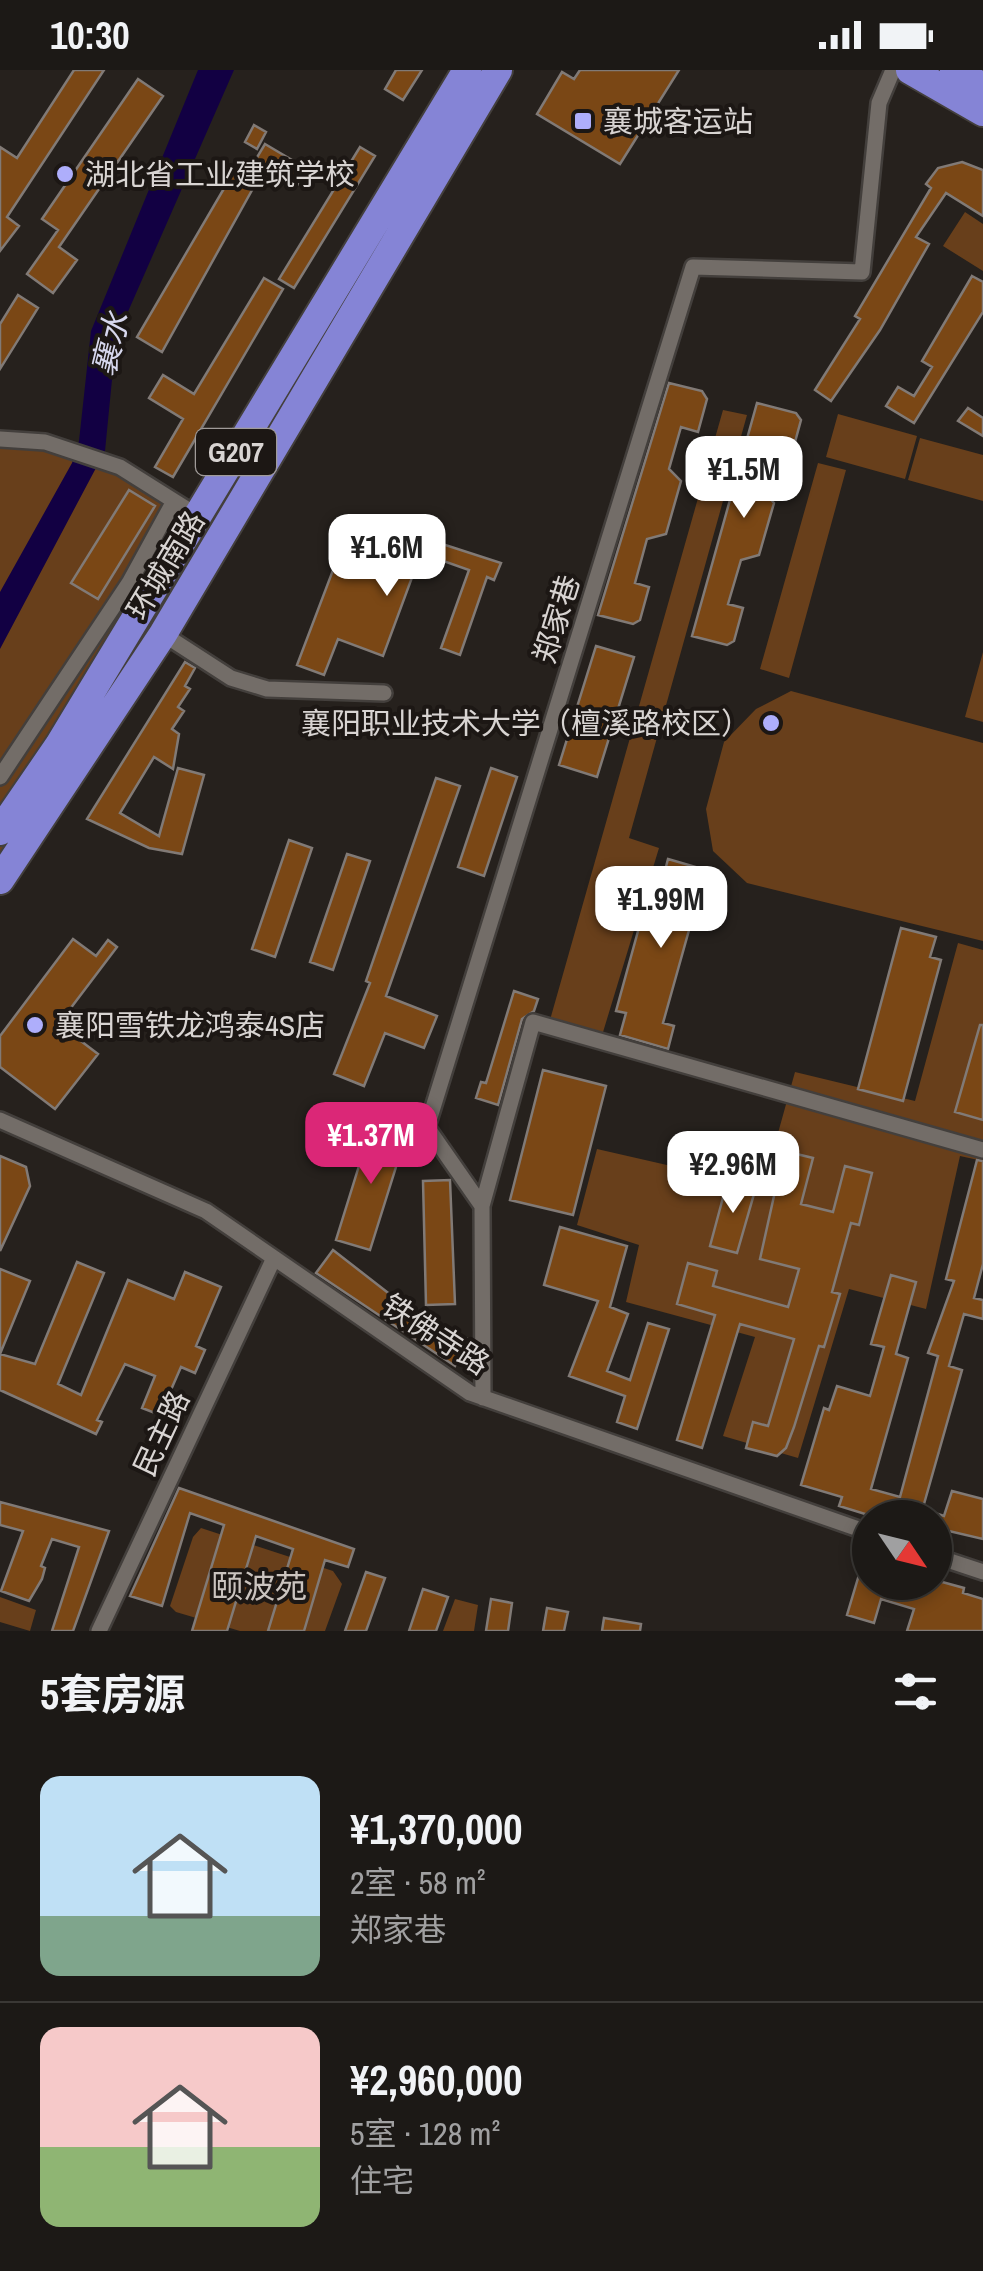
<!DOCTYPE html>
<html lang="zh">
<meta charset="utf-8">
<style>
body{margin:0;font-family:"Archivo Narrow","Noto Sans SC",sans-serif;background:#25221f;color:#f1f3f6;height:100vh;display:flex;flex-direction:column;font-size:38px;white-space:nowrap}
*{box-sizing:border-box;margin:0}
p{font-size:32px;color:#a0a0a1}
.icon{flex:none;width:55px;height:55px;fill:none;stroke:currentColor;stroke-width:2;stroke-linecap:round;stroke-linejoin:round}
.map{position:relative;height:1561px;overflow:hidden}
.drawer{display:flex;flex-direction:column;background:#1c1916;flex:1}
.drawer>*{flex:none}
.needle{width:65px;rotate:125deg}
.controls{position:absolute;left:852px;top:1430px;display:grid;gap:20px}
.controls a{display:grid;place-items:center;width:100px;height:100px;border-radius:50%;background:#1c1916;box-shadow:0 5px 15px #0003,0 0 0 2px #3a3835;font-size:50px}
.price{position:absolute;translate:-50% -85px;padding:0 22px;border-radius:20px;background:#fff;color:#222;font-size:32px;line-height:65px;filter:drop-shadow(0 2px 5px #0008)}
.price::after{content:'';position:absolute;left:50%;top:60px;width:30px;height:22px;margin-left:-15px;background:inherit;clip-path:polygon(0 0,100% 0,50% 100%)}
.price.active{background:#db2777;color:#fff}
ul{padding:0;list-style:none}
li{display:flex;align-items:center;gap:30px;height:250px;padding:0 40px}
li+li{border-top:2px solid #3a3835}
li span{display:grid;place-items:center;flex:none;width:280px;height:200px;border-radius:20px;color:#555}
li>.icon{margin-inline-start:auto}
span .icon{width:120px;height:120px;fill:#fffc;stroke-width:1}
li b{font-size:42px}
h2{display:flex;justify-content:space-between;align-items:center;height:120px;padding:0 40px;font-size:42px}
.status{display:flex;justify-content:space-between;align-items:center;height:70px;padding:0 50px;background:#1c1916;direction:ltr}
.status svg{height:28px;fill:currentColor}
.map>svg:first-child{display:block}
</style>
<div class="status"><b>10:30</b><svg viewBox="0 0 49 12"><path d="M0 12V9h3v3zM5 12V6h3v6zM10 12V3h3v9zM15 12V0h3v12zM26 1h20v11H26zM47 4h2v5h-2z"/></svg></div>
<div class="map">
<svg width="983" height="1561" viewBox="0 0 983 1561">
<rect width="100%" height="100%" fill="#26211d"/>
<path fill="#683f1b" d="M 965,142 L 983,154 L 983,201 L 943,176 Z
M 723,340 L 747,345 L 629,768 L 659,778 L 600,972 L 548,957 Z
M 838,344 L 917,366 L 905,409 L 826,387 Z
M 32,368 L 120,397 L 229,450 L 0,810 L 0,369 Z
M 920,368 L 983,385 L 983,431 L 908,410 Z
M 818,393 L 846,400 L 789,608 L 760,599 Z
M 983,582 L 983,652 L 965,647 Z
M 791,621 L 983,673 L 983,871 L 747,813 L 713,781 L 706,739 L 724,672 L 756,639 Z
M 958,873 L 983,880 L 983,1091 L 960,1086 L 926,1239 L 849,1219 L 798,1388 L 723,1366 L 755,1267 L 626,1232 L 639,1175 L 577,1155 L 597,1079 L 763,1117 L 795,1002 L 915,1031 Z
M 201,1458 L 333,1501 L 342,1514 L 325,1561 L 240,1561 L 176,1542 L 170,1536 L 193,1467 Z
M 0,1527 L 36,1540 L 30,1561 L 0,1552 Z
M 455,1529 L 478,1535 L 474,1561 L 443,1561 Z"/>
<path fill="#120043" d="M 198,0 L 234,0 L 116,269 L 105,381 L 0,579 L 0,522 L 72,393 L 79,371 L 91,261 Z"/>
<path fill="#7a4715" stroke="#817a76" stroke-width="2.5" d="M 74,0 L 104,0 L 7,147 L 19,156 L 0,181 L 0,77 L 17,88 Z
M 396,0 L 422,0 L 403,30 L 385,19 Z
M 580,0 L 679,0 L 620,94 L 537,44 L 562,2 L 574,9 Z
M 138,9 L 163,26 L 59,177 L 77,190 L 53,223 L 27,204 L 58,160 L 42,149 Z
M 254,55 L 266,62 L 257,79 L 245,72 Z
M 265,74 L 307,99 L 298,114 L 266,95 L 162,282 L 137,267 L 236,98 L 247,104 Z
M 360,77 L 375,86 L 294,218 L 279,209 Z
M 962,92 L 983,100 L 983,146 L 946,123 L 916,167 L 929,174 L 880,260 L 831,331 L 815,320 L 860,249 L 855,246 L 931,118 L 926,114 L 938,98 Z
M 972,206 L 983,212 L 983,242 L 914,353 L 886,336 L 898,317 L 914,326 L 932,297 L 922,291 Z
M 264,208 L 283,219 L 173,407 L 155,397 L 183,349 L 149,328 L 163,305 L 194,324 Z
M 18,225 L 38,238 L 0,299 L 0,254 Z
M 669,313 L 702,321 L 707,329 L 698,362 L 681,357 L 669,399 L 681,411 L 666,464 L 647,469 L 635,513 L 649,517 L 640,550 L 633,554 L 598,545 Z
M 757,333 L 796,343 L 801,350 L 792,383 L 774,378 L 763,420 L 774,433 L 759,485 L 741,490 L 728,534 L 743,538 L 734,571 L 727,575 L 692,566 Z
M 968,338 L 983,348 L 983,366 L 958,351 Z
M 129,420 L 155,436 L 98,529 L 71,513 Z
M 399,460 L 501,493 L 494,510 L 487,507 L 460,585 L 441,578 L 469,500 L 421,483 L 383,586 L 338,569 L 324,605 L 297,595 L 341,479 L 386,496 Z
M 596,576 L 634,587 L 597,707 L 559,695 Z
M 185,592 L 195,598 L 185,616 L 190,619 L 178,637 L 184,641 L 172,659 L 179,664 L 173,699 L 154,687 L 120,743 L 159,766 L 178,698 L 204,705 L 182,784 L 149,778 L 87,749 Z
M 491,698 L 517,707 L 484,806 L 458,797 Z
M 436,708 L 460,716 L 386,926 L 437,946 L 424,978 L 385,963 L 364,1016 L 334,1004 L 370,913 L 366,911 Z
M 289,770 L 312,778 L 275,887 L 252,879 Z
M 347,784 L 370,791 L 333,900 L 310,892 Z
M 668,789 L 720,804 L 712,832 L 698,828 L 663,953 L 674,956 L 668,979 L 620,965 L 626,943 L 616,941 L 651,814 L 661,816 Z
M 901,858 L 936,867 L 930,887 L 941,890 L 903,1031 L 858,1019 Z
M 73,869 L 96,886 L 108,870 L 117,877 L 67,943 L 81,953 L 73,965 L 98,984 L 55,1039 L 0,997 L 0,966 Z
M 514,921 L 538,929 L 534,941 L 522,949 L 498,1035 L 476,1028 L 481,1012 L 486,1013 Z
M 980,955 L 983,955 L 983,1050 L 955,1042 Z
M 543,1000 L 606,1016 L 573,1145 L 510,1130 Z
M 372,1054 L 406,1065 L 370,1180 L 336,1170 Z
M 784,1081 L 813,1088 L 801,1134 L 833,1142 L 845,1096 L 872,1103 L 859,1155 L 851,1153 L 832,1222 L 840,1224 L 824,1277 L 819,1276 L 794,1357 L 786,1378 L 777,1386 L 746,1378 L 753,1352 L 768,1356 L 794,1269 L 740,1254 L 702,1378 L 677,1370 L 715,1245 L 677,1234 L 688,1193 L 717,1201 L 713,1216 L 788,1237 L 799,1199 L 760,1189 Z
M 0,1086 L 26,1097 L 30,1116 L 0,1181 Z
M 977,1090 L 983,1091 L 983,1194 L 974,1228 L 983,1230 L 983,1249 L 964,1244 L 949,1296 L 962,1300 L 920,1448 L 878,1448 L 839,1436 L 842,1427 L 801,1415 L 824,1338 L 829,1340 L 837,1316 L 870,1326 L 884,1277 L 871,1274 L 891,1205 L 916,1212 L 896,1284 L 908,1288 L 871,1419 L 900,1427 L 938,1286 L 928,1283 L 954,1211 L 946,1209 Z
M 728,1109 L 756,1117 L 737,1183 L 710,1176 Z
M 450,1110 L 455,1234 L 426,1235 L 423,1111 Z
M 560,1157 L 627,1176 L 610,1237 L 628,1244 L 607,1301 L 630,1310 L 648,1253 L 669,1259 L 637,1359 L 617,1352 L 625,1326 L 569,1306 L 598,1231 L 544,1215 Z
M 333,1180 L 405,1236 L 399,1236 L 468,1269 L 455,1296 L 316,1203 Z
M 77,1192 L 104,1203 L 58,1314 L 81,1325 L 128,1210 L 174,1229 L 185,1202 L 221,1217 L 196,1276 L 205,1280 L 195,1303 L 181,1297 L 160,1345 L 142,1338 L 155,1306 L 125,1294 L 97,1350 L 102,1352 L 96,1364 L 0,1320 L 0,1284 L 35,1294 Z
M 0,1199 L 30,1211 L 0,1284 Z
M 179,1418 L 354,1479 L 348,1497 L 325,1490 L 304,1561 L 268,1561 L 293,1479 L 256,1466 L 227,1561 L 192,1561 L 224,1455 L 190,1443 L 162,1536 L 130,1526 Z
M 952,1421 L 983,1429 L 983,1469 L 949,1461 L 948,1468 L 935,1464 L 935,1443 L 944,1446 Z
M 0,1432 L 109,1461 L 73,1561 L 52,1561 L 79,1477 L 52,1469 L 41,1496 L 45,1498 L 42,1509 L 29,1531 L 1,1521 L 23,1461 L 0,1455 Z
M 867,1478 L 870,1512 L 935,1510 L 964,1518 L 963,1523 L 983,1529 L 983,1561 L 907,1561 L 914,1539 L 881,1529 L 874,1553 L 847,1545 Z
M 366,1502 L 385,1508 L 366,1561 L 345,1561 Z
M 423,1519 L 448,1527 L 436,1561 L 409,1561 Z
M 491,1529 L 512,1533 L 508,1561 L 486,1561 Z
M 547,1538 L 568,1542 L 564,1561 L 543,1561 Z
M 604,1548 L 641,1554 L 640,1561 L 602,1561 Z"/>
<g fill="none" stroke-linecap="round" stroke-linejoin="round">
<defs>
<path id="street" d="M 0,369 L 45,372 L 120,397 L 198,446
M 163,564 L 231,608 L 267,619 L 384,623
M 0,707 L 129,513 L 174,431
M 0,1050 L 206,1141 L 470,1323 L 870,1463
M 482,1136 L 533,952 L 983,1080
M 483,1328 L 482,1136 L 427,1057 L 693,197 L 862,202 L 879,33 L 893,0
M 935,1486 L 983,1502
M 99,1561 L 274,1188"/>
<path id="highway" d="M 910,0 L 983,42
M 954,0 L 983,17
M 0,761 L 59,675 L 467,0
M 0,810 L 163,564 L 498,0"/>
</defs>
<use href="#street" stroke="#433f3c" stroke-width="20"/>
<use href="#highway" stroke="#433f3c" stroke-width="32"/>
<use href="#street" stroke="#736d68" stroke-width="15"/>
<use href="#highway" stroke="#8584d6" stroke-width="28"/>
</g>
<g fill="#aeaefb" stroke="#1c1714" stroke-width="4">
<rect x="573" y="41" width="20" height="20" rx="5"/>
<circle cx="65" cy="104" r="10"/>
<circle cx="771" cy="653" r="10"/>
<circle cx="35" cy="955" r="10"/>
</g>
<g text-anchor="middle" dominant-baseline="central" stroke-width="8" stroke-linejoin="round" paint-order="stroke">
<rect fill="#1c1714" stroke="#a09b99" stroke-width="2.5" x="196" y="359" width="80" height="46" rx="8"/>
<g font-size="28" font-weight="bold" fill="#d8d4d2">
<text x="236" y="382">G207</text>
</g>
<g font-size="30" fill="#d8d4d2" stroke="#1c1714" text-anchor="start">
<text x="603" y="51">襄城客运站</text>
<text x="85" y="104">湖北省工业建筑学校</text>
<text x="751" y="653" text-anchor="end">襄阳职业技术大学（檀溪路校区）</text>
<text x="55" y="955">襄阳雪铁龙鸿泰4S店</text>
</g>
<g font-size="30" fill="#d8d4d2" stroke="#1c1714">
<text transform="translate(165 495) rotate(-59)">环城南路</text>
<text transform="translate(556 549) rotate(-73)">郑家巷</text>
<text transform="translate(436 1264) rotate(33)">铁佛寺路</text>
<text transform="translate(161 1363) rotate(-65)">民主路</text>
</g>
<g font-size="32" font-style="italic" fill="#d6d7ed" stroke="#1c1714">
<text transform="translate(110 274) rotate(-76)">襄水</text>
</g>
<g font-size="32" fill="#cbc4bf" stroke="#1c1714">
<text x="259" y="1516">颐波苑</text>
</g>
</g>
</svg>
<div class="controls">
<a><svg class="needle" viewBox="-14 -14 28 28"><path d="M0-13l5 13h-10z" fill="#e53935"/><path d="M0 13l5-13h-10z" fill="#a0a0a1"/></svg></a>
</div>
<b class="price" style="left:744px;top:451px">¥1.5M</b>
<b class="price" style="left:387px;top:529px">¥1.6M</b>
<b class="price" style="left:661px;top:881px">¥1.99M</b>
<b class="price active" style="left:371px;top:1117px">¥1.37M</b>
<b class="price" style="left:733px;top:1146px">¥2.96M</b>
</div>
<section class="drawer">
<h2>5套房源<svg class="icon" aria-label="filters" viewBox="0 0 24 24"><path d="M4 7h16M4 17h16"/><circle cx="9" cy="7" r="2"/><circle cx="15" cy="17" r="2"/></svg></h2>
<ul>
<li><span style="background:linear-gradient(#bfe0f5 70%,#7fa58c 0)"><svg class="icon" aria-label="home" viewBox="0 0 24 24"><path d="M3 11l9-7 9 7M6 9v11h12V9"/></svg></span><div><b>¥1,370,000</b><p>2室 · 58 m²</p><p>郑家巷</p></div></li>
<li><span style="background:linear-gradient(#f6c9c9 60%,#8fb573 0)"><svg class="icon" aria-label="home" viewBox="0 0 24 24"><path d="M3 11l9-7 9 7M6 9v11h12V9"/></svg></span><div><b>¥2,960,000</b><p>5室 · 128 m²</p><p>住宅</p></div></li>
</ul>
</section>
